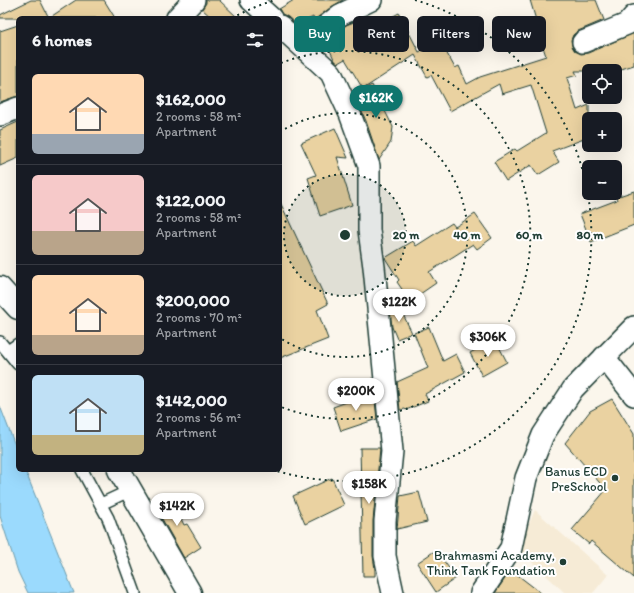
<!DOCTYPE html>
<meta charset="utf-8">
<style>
body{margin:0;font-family:Itim,sans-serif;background:#20242c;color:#f1f3f6;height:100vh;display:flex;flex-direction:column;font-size:15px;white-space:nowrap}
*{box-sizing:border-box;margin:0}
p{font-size:13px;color:#9ea1a6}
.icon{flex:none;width:22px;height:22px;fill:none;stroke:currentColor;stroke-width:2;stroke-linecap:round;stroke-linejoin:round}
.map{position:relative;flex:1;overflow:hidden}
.drawer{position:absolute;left:16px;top:16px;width:266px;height:456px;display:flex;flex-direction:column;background:#171b24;border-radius:6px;box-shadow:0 4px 16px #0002}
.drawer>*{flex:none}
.hud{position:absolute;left:294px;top:16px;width:280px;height:36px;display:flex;gap:8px}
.tools{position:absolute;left:582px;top:64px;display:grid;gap:8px}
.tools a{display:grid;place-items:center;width:40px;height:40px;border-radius:6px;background:#171b24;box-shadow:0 4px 16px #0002;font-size:20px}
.price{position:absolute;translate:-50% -34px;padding:0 9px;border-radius:14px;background:#fff;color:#222;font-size:13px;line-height:26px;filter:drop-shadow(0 1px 2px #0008)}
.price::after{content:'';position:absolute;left:50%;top:24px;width:12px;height:9px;margin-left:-6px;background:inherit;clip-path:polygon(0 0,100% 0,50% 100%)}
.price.selected{background:#0f766e;color:#fff}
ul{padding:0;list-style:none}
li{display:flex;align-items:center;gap:12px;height:100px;padding:0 16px}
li+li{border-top:1px solid #363941}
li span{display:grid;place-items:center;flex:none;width:112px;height:80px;border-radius:6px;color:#555}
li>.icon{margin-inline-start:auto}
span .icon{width:48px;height:48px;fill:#fffc;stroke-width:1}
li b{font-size:17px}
h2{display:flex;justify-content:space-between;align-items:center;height:48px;padding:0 16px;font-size:17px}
.chip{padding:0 14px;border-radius:6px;background:#171b24;box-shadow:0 4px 16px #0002;font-size:14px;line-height:36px}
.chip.selected{background:#0f766e;color:#fff}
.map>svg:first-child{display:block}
</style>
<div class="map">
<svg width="634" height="593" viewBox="0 0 634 593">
<rect width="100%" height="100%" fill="#fbf6ec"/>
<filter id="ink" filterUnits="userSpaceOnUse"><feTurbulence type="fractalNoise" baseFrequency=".025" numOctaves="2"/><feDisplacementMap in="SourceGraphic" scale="8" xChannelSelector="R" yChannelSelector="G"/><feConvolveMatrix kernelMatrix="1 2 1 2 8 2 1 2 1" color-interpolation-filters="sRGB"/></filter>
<g filter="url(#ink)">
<path fill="#f6ebd6" d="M 535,510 L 608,575 L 593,593 L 565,593 L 518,549 Z"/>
<path fill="#9bdafd" stroke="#699bad" d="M 0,406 L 18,453 L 18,470 L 25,470 L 74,593 L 28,593 L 18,572 L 0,516 Z"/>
<path fill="#ead2a1" stroke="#1f3d34" d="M 31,0 L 40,0 L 49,18 L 0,18 L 0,15 Z
M 76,0 L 104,0 L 115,18 L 49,18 Z
M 206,0 L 219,0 L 238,18 L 212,18 L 202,9 L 206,3 Z
M 294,0 L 343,0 L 333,6 L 314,20 L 313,17 L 297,25 L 288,17 L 282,14 L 279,9 Z
M 530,0 L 596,0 L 604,20 L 578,31 L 573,35 L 571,40 L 572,46 L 575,51 L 581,54 L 588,53 L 634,33 L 634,65 L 615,71 L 575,71 L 577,75 L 567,78 L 577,110 L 589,105 L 589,137 L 552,151 L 559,162 L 538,175 L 531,165 L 506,181 L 494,162 L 515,149 L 517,151 L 546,133 L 531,85 L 502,94 L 499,84 L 450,111 L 431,75 L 427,77 L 415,55 L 363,89 L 345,59 L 338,63 L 335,61 L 326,42 L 346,25 L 354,22 L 361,33 L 399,13 L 419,52 L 440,41 L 455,68 L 459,66 L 467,84 L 480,77 L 546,56 L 540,38 L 541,37 Z
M 18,25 L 18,96 L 0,102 L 0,31 Z
M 372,85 L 393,127 L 391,142 L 379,160 L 366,121 L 354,94 Z
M 18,122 L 18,158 L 0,166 L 0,130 Z
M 335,128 L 348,158 L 337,157 L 352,205 L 320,216 L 308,178 L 316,175 L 301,143 Z
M 634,191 L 634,225 L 591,242 L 580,214 L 617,200 L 616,197 Z
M 280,202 L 328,304 L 317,310 L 328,339 L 280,358 Z
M 475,214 L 492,238 L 477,249 L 473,244 L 429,272 L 436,283 L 410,301 L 397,282 L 399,280 L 385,258 L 413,241 L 416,246 L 452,223 L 455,227 Z
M 399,306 L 412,333 L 397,339 L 392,327 L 390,310 Z
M 429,327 L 443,361 L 456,354 L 465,372 L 425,394 L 428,401 L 406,410 L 405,409 L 400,410 L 397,382 L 428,368 L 414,333 Z
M 495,339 L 507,362 L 482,376 L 470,353 Z
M 374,392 L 377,419 L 341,431 L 333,407 Z
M 612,399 L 634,434 L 634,578 L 591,541 L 589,544 L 572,530 L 606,490 L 565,443 L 590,411 Z
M 360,448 L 380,448 L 373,521 L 373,556 L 375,569 L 375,576 L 363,576 Z
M 332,478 L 344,505 L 305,524 L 293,496 Z
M 419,492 L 427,522 L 397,529 L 400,496 Z
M 169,494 L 184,525 L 187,524 L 201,547 L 184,558 L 153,503 Z
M 436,550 L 456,578 L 436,592 L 417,563 Z
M 511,570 L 541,593 L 495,593 Z"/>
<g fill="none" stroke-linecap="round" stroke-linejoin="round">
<defs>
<path id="service" d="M 0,342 L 18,364
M 8,351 L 18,344
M 82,470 L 108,518 L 135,593
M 101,504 L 131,490"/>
<path id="minor" d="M 251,0 L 271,18
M 177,18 L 194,0
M 280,26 L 331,73 L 350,114 L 369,166 L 369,230 L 374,267 L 392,451 L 385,521 L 385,556 L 393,593
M 583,42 L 627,24 L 634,16
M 302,45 L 340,15 L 371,0
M 0,115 L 18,108
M 604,357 L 634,395
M 481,593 L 511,548 L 526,478 L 543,435 L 573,389 L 634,327"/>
<path id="tertiary" d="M 0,288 L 18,308
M 119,470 L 190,593"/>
</defs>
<use href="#service" stroke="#1f3d34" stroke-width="14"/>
<use href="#minor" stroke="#1f3d34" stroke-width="24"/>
<use href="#tertiary" stroke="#1f3d34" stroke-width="25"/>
<use href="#service" stroke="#fff" stroke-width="11"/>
<use href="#minor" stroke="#fff" stroke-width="21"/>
<use href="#tertiary" stroke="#fff" stroke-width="22"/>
</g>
</g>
<circle cx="345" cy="235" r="61" fill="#1f3d34" fill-opacity=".12"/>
<g fill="none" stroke="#1f3d34" stroke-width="2" stroke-dasharray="2 4">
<circle cx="345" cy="235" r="61"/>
<path d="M280 132A122 122 0 1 1 280 338"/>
<path d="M281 63A184 184 0 1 1 281 407"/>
<path d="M232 18A245 245 0 0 1 275 0M415 0A245 245 0 0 1 277 471"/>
</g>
<g fill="#1f3d34" stroke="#fff" stroke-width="1.5">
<circle cx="615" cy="478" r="4"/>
<circle cx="563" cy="562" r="4"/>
</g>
<g text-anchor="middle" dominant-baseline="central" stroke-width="4" stroke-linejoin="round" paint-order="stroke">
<g font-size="13" fill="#1f3d34" stroke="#fff" text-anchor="end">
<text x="607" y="471">Banus ECD<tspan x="607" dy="15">PreSchool</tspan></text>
<text x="555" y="555">Brahmasmi Academy,<tspan x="555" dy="15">Think Tank Foundation</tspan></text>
</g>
</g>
<circle cx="345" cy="235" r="6" fill="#1f3d34" stroke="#fff" stroke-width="2"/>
<g font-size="12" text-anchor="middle" font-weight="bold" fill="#1f3d34" stroke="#fff" stroke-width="4" stroke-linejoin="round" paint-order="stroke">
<text x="406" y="239">20 m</text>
<text x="467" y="239">40 m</text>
<text x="529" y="239">60 m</text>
<text x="590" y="239">80 m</text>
</g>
</svg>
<div class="tools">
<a><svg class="icon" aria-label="locate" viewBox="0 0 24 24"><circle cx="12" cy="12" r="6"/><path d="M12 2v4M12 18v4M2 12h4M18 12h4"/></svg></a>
<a>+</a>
<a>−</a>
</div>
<b class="price selected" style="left:376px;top:119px">$162K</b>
<b class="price" style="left:399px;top:323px">$122K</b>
<b class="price" style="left:488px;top:358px">$306K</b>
<b class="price" style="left:356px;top:412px">$200K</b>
<b class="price" style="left:369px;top:505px">$158K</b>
<b class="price" style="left:177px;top:527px">$142K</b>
<div class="hud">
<a class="chip selected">Buy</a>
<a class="chip">Rent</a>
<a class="chip">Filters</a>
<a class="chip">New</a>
</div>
<section class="drawer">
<h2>6 homes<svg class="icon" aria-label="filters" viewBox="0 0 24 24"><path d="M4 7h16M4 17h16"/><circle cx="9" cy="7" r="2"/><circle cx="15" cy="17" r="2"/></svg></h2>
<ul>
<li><span style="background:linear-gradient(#ffd9b3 75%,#9aa5b1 0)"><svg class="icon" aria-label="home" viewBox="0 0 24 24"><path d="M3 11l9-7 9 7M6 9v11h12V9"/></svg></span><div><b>$162,000</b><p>2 rooms · 58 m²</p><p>Apartment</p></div></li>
<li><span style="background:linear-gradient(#f6c9c9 70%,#b9a48a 0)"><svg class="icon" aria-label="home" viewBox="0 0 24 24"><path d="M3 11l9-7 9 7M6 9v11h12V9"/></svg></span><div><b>$122,000</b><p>2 rooms · 58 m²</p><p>Apartment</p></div></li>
<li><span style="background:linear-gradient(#ffd9b3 75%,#b9a48a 0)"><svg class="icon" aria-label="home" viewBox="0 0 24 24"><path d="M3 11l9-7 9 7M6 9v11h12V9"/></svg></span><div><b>$200,000</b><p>2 rooms · 70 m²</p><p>Apartment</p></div></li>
<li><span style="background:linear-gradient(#bfe0f5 75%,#c2b280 0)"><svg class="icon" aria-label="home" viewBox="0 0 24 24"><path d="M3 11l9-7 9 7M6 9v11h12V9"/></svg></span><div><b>$142,000</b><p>2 rooms · 56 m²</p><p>Apartment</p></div></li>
</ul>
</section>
</div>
